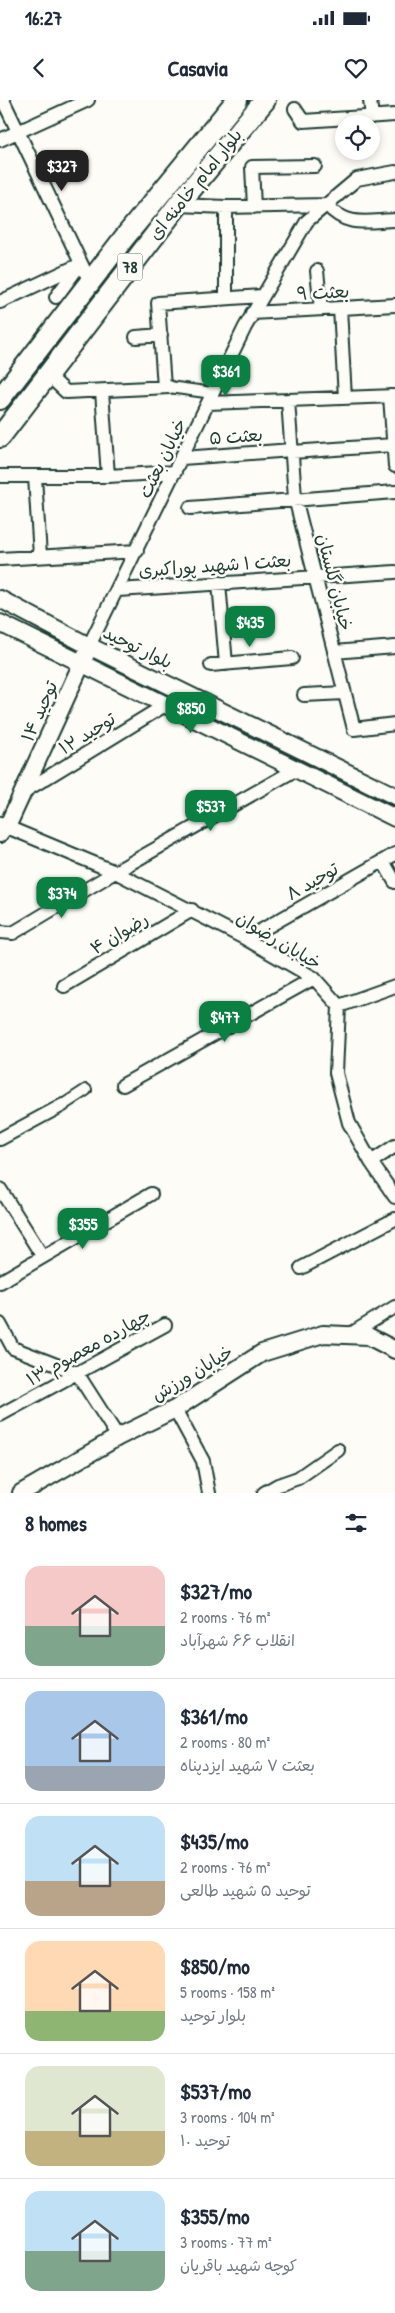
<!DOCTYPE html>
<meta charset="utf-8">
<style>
body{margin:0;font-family:"Patrick Hand","Playpen Sans Arabic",sans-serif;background:#f2f2f3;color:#1f2937;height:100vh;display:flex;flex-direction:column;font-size:19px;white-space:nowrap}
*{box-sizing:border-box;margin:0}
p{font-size:16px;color:#747a83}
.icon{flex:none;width:28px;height:28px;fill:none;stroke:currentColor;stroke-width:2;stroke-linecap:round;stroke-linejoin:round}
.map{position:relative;height:1393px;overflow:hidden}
.details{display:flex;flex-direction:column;background:#fff;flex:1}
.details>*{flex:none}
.controls{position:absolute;left:335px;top:15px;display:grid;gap:10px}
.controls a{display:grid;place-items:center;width:45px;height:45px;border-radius:50%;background:#fff;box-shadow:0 2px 8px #0003;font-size:25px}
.price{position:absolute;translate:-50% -42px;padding:0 11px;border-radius:10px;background:#0b8043;color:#fff;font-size:16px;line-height:32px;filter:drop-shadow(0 1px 2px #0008)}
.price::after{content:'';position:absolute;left:50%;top:30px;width:15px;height:11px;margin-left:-8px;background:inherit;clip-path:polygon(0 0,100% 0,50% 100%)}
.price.active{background:#222;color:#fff}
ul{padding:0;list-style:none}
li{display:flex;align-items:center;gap:15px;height:125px;padding:0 25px}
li+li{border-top:1px solid #e0e1e3}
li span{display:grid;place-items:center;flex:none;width:140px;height:100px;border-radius:15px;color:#555}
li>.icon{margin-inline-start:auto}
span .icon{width:60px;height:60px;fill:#fffc;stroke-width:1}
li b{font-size:21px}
h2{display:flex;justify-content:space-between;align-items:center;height:60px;padding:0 25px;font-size:21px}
.status{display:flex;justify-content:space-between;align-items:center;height:35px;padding:0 25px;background:#fff;direction:ltr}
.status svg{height:14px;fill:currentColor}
header{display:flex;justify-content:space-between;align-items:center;height:65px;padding:0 25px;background:#fff;font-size:22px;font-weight:800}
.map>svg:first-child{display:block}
</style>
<div class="status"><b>16:27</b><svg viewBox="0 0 49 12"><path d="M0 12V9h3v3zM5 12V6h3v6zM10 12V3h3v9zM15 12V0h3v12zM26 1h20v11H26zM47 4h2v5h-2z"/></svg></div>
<header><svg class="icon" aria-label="back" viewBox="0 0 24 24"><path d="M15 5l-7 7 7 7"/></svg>Casavia<svg class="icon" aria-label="heart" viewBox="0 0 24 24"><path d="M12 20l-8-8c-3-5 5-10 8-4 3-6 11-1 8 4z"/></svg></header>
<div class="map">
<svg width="395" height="1393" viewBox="0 0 395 1393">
<rect width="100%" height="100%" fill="#fdfcf7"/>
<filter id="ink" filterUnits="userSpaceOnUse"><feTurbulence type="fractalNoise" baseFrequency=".02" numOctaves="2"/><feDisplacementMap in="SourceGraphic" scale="10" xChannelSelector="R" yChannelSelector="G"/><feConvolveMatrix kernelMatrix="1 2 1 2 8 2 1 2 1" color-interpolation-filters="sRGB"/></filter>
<g filter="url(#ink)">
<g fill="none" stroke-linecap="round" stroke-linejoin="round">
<defs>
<path id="pedestrian" d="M 169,287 L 213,293
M 63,1005 L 86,990"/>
<path id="minor" d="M 3,0 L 90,182
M 370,0 L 372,17
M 295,9 L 303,21 L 395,15
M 0,40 L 88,0
M 178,105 L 226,107 L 327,105 C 347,128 367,121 395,120
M 226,107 L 226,198
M 254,107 L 252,67 L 315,66
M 317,171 L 321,209
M 56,197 L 79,166
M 0,202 L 81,164
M 340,208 L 345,298
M 252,213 L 395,205
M 136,237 L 161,235
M 48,275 L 66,292 L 169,287
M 164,287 L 158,203 L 262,196
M 102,291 L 108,376
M 390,296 L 395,366
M 288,300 L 295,398 L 354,629 L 395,624
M 208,303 L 395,296
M 292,352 L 393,345
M 182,358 L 292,350
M 0,376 L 108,376 L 175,372
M 35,377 L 40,456
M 190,408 L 395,392
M 0,459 L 137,451
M 219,483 L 226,564
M 118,490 L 395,472
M 89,546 L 245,227 L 307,121 L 357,79 L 395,72
M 334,552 L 395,547
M 211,565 L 292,558
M 304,595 L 345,593
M 25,691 L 167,604
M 0,736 L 7,727 L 115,772 L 246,839 L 314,878 L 339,906 L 336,973 L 349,1023 L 371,1062 L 395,1097
M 383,761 L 395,782
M 0,832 L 13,833 L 115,772 L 295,670
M 246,839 L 395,754
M 64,886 L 192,810
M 339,906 L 395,886
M 123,985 L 314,878
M 0,1039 L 63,1005
M 371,1062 L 395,1046
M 0,1089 L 43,1157
M 301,1168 L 395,1119
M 0,1182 L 151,1094
M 0,1224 L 13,1248 L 77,1273 L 118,1337
M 349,1235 L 395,1207
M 175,1309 L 203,1361 L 209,1393
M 0,1315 L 165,1225
M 264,1393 L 278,1385 L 298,1378 L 338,1350"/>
<path id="tertiary" d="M 0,499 L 89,546 L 395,696
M 0,523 L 395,718
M 0,725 L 7,727 L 86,554
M 21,1393 L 118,1337 L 175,1309 L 262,1253 L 323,1234 L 368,1236 L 395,1250"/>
<path id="primary" d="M 0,299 L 124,138 L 237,0
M 0,337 L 178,105 L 265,0"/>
</defs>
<use href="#pedestrian" stroke="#1f3d34" stroke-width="14"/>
<use href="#minor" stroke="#1f3d34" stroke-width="16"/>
<use href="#tertiary" stroke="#1f3d34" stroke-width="20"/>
<use href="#primary" stroke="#1f3d34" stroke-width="24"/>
<use href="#pedestrian" stroke="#fdfcf7" stroke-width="10"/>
<use href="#minor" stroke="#fdfcf7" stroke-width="12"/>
<use href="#tertiary" stroke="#fdfcf7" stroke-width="16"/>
<use href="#primary" stroke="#fdfcf7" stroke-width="20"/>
</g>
</g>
<g text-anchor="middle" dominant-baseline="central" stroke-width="5" stroke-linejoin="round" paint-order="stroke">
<rect fill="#fdfcf7" stroke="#62766e" stroke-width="1" x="117.5" y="153.5" width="25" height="27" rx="4"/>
<g font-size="16" font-weight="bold" fill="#1f3d34">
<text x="130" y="167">78</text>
</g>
<g font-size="18" fill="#1f3d34" stroke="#fdfcf7">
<text transform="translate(195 84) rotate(-51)">بلوار امام خامنه ای</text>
<text transform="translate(323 192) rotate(-3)">بعثت ۹</text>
<text transform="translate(236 336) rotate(-4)">بعثت ۵</text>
<text transform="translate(162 358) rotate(-64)">خیابان بعثت</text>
<text transform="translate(215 465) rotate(-4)">بعثت ۱ شهید پوراکبری</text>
<text transform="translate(335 482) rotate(76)">خیابان گلستان</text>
<text transform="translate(138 547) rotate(26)">بلوار توحید</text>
<text transform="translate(39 611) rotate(-66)">توحید ۱۴</text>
<text transform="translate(87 633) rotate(-32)">توحید ۱۲</text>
<text transform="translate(312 781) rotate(-30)">توحید ۸</text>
<text transform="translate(119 833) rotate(-31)">رضوان ۴</text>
<text transform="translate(279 840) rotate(31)">خیابان رضوان</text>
<text transform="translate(88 1247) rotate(-29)">چهارده معصوم ۱۳</text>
<text transform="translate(192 1273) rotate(-31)">خیابان ورزش</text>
</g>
</g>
</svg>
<div class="controls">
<a><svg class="icon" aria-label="locate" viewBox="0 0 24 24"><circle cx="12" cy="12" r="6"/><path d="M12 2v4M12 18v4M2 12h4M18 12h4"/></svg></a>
</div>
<b class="price active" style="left:62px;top:92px">$327</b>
<b class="price" style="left:226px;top:297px">$361</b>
<b class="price" style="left:250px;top:548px">$435</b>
<b class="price" style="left:191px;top:634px">$850</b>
<b class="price" style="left:211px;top:732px">$537</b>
<b class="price" style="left:62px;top:819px">$374</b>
<b class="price" style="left:225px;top:943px">$477</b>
<b class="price" style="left:83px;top:1150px">$355</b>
</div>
<section class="details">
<h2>8 homes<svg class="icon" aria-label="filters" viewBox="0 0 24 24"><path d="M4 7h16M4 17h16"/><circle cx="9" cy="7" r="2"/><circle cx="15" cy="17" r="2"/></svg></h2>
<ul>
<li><span style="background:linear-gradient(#f6c9c9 60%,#7fa58c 0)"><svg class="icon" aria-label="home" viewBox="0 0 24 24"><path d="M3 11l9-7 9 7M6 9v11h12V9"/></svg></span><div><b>$327/mo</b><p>2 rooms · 76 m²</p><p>انقلاب ۶۶ شهرآباد</p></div></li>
<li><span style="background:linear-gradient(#a9c7e8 75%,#9aa5b1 0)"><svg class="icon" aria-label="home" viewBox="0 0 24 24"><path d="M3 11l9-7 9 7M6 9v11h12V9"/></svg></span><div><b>$361/mo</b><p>2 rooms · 80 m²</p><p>بعثت ۷ شهید ایزدپناه</p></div></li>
<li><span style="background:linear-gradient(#bfe0f5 65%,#b9a48a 0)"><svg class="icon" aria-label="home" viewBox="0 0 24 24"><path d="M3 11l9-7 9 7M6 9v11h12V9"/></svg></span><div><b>$435/mo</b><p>2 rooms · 76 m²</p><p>توحید ۵ شهید طالعی</p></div></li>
<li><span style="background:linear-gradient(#ffd9b3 70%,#8fb573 0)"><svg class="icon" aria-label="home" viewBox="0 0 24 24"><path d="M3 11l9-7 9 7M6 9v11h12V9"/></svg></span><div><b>$850/mo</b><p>5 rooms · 158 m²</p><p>بلوار توحید</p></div></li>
<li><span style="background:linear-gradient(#dfe7d0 65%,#c2b280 0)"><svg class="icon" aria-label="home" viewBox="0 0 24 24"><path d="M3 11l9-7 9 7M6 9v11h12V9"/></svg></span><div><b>$537/mo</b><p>3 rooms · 104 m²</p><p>توحید ۱۰</p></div></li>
<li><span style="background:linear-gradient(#bfe0f5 60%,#7fa58c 0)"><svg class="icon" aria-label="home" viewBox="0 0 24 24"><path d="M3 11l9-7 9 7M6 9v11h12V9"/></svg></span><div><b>$355/mo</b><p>3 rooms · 77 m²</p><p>کوچه شهید باقریان</p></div></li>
</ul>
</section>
